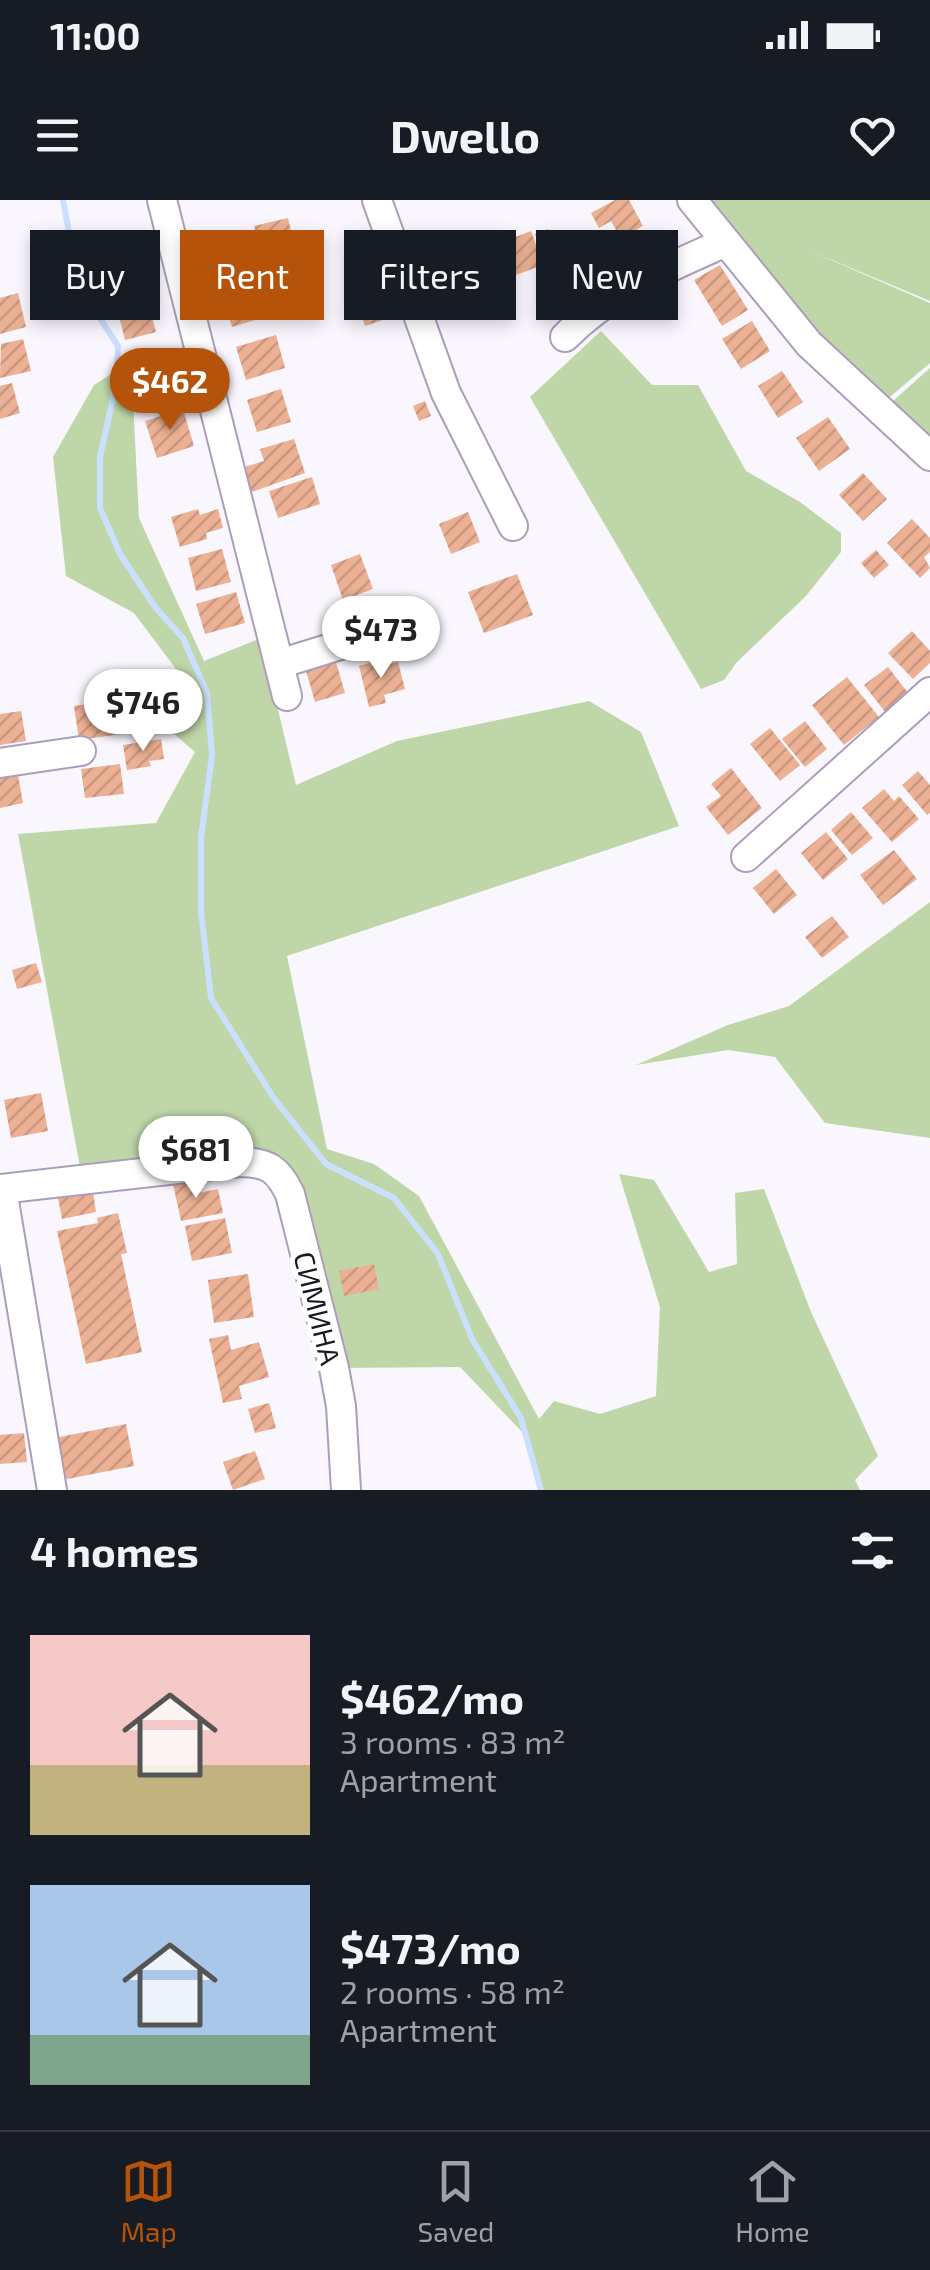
<!DOCTYPE html>
<meta charset="utf-8">
<style>
body{margin:0;font-family:"Exo 2",sans-serif;background:#242831;color:#f1f3f6;height:100vh;display:flex;flex-direction:column;font-size:38px;white-space:nowrap}
*{box-sizing:border-box;margin:0}
p{font-size:32px;color:#9ea1a6}
.icon{flex:none;width:55px;height:55px;fill:none;stroke:currentColor;stroke-width:2;stroke-linecap:round;stroke-linejoin:round}
.map{position:relative;height:1290px;overflow:hidden}
.panel{display:flex;flex-direction:column;background:#171b24;flex:1}
.panel>*{flex:none}
.hud{position:absolute;left:30px;top:30px;width:870px;height:90px;display:flex;gap:20px}
.price{position:absolute;translate:-50% -85px;padding:0 22px;border-radius:35px;background:#fff;color:#222;font-size:32px;line-height:65px;filter:drop-shadow(0 2px 5px #0008)}
.price::after{content:'';position:absolute;left:50%;top:60px;width:30px;height:22px;margin-left:-15px;background:inherit;clip-path:polygon(0 0,100% 0,50% 100%)}
.price.current{background:#b45309;color:#fff}
ul{padding:0;list-style:none}
li{display:flex;align-items:center;gap:30px;height:250px;padding:0 30px}
li span{display:grid;place-items:center;flex:none;width:280px;height:200px;border-radius:0px;color:#555}
li>.icon{margin-inline-start:auto}
span .icon{width:120px;height:120px;fill:#fffc;stroke-width:1}
li b{font-size:42px}
h2{display:flex;justify-content:space-between;align-items:center;height:120px;padding:0 30px;font-size:42px}
.chip{padding:0 35px;border-radius:0px;background:#171b24;box-shadow:0 5px 15px #0003;font-size:35px;line-height:90px}
.chip.current{background:#b45309;color:#fff}
.status{display:flex;justify-content:space-between;align-items:center;height:70px;padding:0 50px;background:#171b24;direction:ltr}
.status svg{height:28px;fill:currentColor}
header{display:flex;justify-content:space-between;align-items:center;height:130px;padding:0 30px;background:#171b24;font-size:45px;font-weight:700}
.tab-bar{display:flex;justify-content:space-around;align-items:center;height:140px;border-top:2px solid #363941;background:#171b24;font-size:28px;color:#9ea1a6}
.tab-bar a{display:grid;justify-items:center;gap:5px}
.tab-bar .current{color:#b45309}
.map>svg:first-child{display:block}
</style>
<div class="status"><b>11:00</b><svg viewBox="0 0 49 12"><path d="M0 12V9h3v3zM5 12V6h3v6zM10 12V3h3v9zM15 12V0h3v12zM26 1h20v11H26zM47 4h2v5h-2z"/></svg></div>
<header><svg class="icon" aria-label="menu" viewBox="0 0 24 24"><path d="M4 6h16M4 12h16M4 18h16"/></svg>Dwello<svg class="icon" aria-label="heart" viewBox="0 0 24 24"><path d="M12 20l-8-8c-3-5 5-10 8-4 3-6 11-1 8 4z"/></svg></header>
<div class="map">
<svg width="930" height="1290" viewBox="0 0 930 1290">
<defs>
<pattern id="building-hatch" width="6" height="6" patternUnits="userSpaceOnUse" patternTransform="scale(2.5)"><rect width="6" height="6" fill="#ecb194"/><path d="M-1 1l2-2M0 6l6-6M5 7l2-2" fill="none" stroke="#ca987f"/></pattern>
</defs>
<rect width="100%" height="100%" fill="#f9f6fd"/>
<path fill="#bfd7a8" d="M 696,0 L 930,0 L 930,101 L 808,50 L 930,103 L 930,163 L 877,208 Z
M 601,131 L 652,185 L 698,185 L 746,271 L 800,302 L 841,333 L 841,352 L 806,396 L 737,462 L 724,480 L 701,489 L 530,197 Z
M 131,161 L 139,318 L 204,461 L 261,438 L 296,585 L 397,541 L 589,501 L 641,532 L 679,626 L 287,756 L 327,949 L 374,964 L 419,996 L 539,1219 L 554,1201 L 600,1214 L 656,1196 L 660,1107 L 619,974 L 654,980 L 709,1072 L 737,1064 L 735,993 L 764,989 L 811,1112 L 878,1256 L 855,1280 L 860,1290 L 541,1290 L 526,1236 L 460,1167 L 334,1168 L 282,976 L 239,962 L 82,978 L 18,634 L 156,623 L 195,552 L 145,509 L 176,469 L 134,413 L 66,376 L 53,257 L 94,185 Z
M 930,168 L 930,247 L 884,209 Z
M 930,702 L 930,938 L 825,923 L 775,857 L 728,850 L 636,865 L 728,825 L 789,806 Z"/>
<g fill="none" stroke-linecap="round" stroke-linejoin="round">
<path stroke="#cae0fe" stroke-width="6" d="M 63,0 L 79,86 L 118,146 L 116,185 L 100,257 L 100,308 L 120,354 L 155,407 L 183,438 L 207,493 L 212,555 L 201,638 L 201,711 L 211,798 L 273,897 L 326,964 L 394,998 L 438,1054 L 472,1139 L 521,1218 L 541,1290"/>
</g>
<path fill="url(#building-hatch)" d="M 615,0 L 629,0 L 643,26 L 621,39 L 611,21 L 599,28 L 591,13 Z
M 288,18 L 296,52 L 263,60 L 254,26 Z
M 548,29 L 557,55 L 545,60 L 535,34 Z
M 531,31 L 543,65 L 516,75 L 503,42 Z
M 380,63 L 398,115 L 365,126 L 347,74 Z
M 720,65 L 748,110 L 722,126 L 694,80 Z
M 257,79 L 268,116 L 232,127 L 221,90 Z
M 142,80 L 156,132 L 125,140 L 112,88 Z
M 18,93 L 26,127 L 0,134 L 0,98 Z
M 752,121 L 770,151 L 741,169 L 722,139 Z
M 276,135 L 285,168 L 246,180 L 236,147 Z
M 23,139 L 31,171 L 0,178 L 1,144 Z
M 782,171 L 803,202 L 778,218 L 758,186 Z
M 183,175 L 191,203 L 172,209 L 164,180 Z
M 12,183 L 20,213 L 0,219 L 0,186 Z
M 281,189 L 291,222 L 257,232 L 247,200 Z
M 425,201 L 431,216 L 419,221 L 413,206 Z
M 183,209 L 194,246 L 157,258 L 145,221 Z
M 828,217 L 850,249 L 819,271 L 796,238 Z
M 294,239 L 305,273 L 249,293 L 241,268 L 264,261 L 260,249 Z
M 863,273 L 887,299 L 863,321 L 839,295 Z
M 312,277 L 320,304 L 278,318 L 269,291 Z
M 198,309 L 200,315 L 218,309 L 223,328 L 206,333 L 207,339 L 180,347 L 171,317 Z
M 468,312 L 480,342 L 451,354 L 439,324 Z
M 912,319 L 930,338 L 930,352 L 924,357 L 930,368 L 920,378 L 887,343 Z
M 222,349 L 231,382 L 196,391 L 188,358 Z
M 876,350 L 889,365 L 874,378 L 861,363 Z
M 360,354 L 373,389 L 343,400 L 331,365 Z
M 517,374 L 533,415 L 484,433 L 468,392 Z
M 236,392 L 245,423 L 205,434 L 196,404 Z
M 912,431 L 930,451 L 930,463 L 913,479 L 888,453 Z
M 379,460 L 381,466 L 398,462 L 405,489 L 384,495 L 386,503 L 369,507 L 359,466 Z
M 336,462 L 345,493 L 315,502 L 306,471 Z
M 888,467 L 909,494 L 886,513 L 864,485 Z
M 847,477 L 879,517 L 844,545 L 812,505 Z
M 116,500 L 121,534 L 79,540 L 74,506 Z
M 21,511 L 26,541 L 0,545 L 0,514 Z
M 805,521 L 827,549 L 805,567 L 782,539 Z
M 770,528 L 800,565 L 780,581 L 750,544 Z
M 161,539 L 164,559 L 149,561 L 151,566 L 127,570 L 123,545 Z
M 120,564 L 124,594 L 85,598 L 81,569 Z
M 731,568 L 762,608 L 728,635 L 706,607 L 721,596 L 711,584 Z
M 918,571 L 930,585 L 930,613 L 927,615 L 902,585 Z
M 18,575 L 23,603 L 0,608 L 0,579 Z
M 884,589 L 894,601 L 899,596 L 919,619 L 892,642 L 862,608 Z
M 851,612 L 873,638 L 852,655 L 831,630 Z
M 826,632 L 848,659 L 823,680 L 801,653 Z
M 894,650 L 917,679 L 883,705 L 860,675 Z
M 776,669 L 797,695 L 774,714 L 753,688 Z
M 832,716 L 849,737 L 822,758 L 805,737 Z
M 36,763 L 42,782 L 17,789 L 12,770 Z
M 41,893 L 48,931 L 11,938 L 4,900 Z
M 195,980 L 198,993 L 218,989 L 223,1013 L 181,1021 L 173,984 Z
M 92,986 L 96,1012 L 62,1019 L 57,993 Z
M 118,1013 L 127,1053 L 121,1054 L 142,1152 L 86,1164 L 57,1031 L 98,1023 L 97,1018 Z
M 225,1018 L 232,1053 L 192,1061 L 185,1026 Z
M 374,1064 L 379,1089 L 344,1096 L 339,1071 Z
M 248,1074 L 254,1117 L 214,1123 L 208,1080 Z
M 228,1135 L 231,1150 L 259,1142 L 269,1177 L 239,1186 L 242,1199 L 223,1203 L 209,1139 Z
M 269,1203 L 276,1228 L 255,1233 L 248,1209 Z
M 126,1224 L 134,1266 L 57,1281 L 49,1239 Z
M 24,1233 L 27,1262 L 0,1264 L 0,1235 Z
M 255,1251 L 265,1279 L 233,1290 L 223,1262 Z"/>
<g fill="none" stroke-linecap="round" stroke-linejoin="round">
<defs>
<path id="minor" d="M 162,0 L 287,496
M 377,0 L 446,193 L 513,326
M 692,0 L 809,144 L 930,256
M 565,137 C 610,91 668,68 726,42
M 279,464 L 392,429
M 0,563 L 81,551
M 746,657 L 930,492
M 0,989 L 239,962 C 268,962 278,969 290,994 L 334,1168 L 341,1206 L 346,1290
M 2,989 L 52,1290"/>
</defs>
<use href="#minor" stroke="#ac9ebb" stroke-width="32"/>
<use href="#minor" stroke="#fff" stroke-width="28"/>
</g>
<g text-anchor="middle" dominant-baseline="central" stroke-width="10" stroke-linejoin="round" paint-order="stroke">
<g font-size="28" fill="#1d1722" stroke="#fff">
<text transform="translate(318 1108) rotate(76)">СИМИНА</text>
</g>
</g>
</svg>
<b class="price current" style="left:170px;top:233px">$462</b>
<b class="price" style="left:381px;top:481px">$473</b>
<b class="price" style="left:143px;top:554px">$746</b>
<b class="price" style="left:196px;top:1001px">$681</b>
<div class="hud">
<a class="chip">Buy</a>
<a class="chip current">Rent</a>
<a class="chip">Filters</a>
<a class="chip">New</a>
</div>
</div>
<section class="panel">
<h2>4 homes<svg class="icon" aria-label="filters" viewBox="0 0 24 24"><path d="M4 7h16M4 17h16"/><circle cx="9" cy="7" r="2"/><circle cx="15" cy="17" r="2"/></svg></h2>
<ul>
<li><span style="background:linear-gradient(#f6c9c9 65%,#c2b280 0)"><svg class="icon" aria-label="home" viewBox="0 0 24 24"><path d="M3 11l9-7 9 7M6 9v11h12V9"/></svg></span><div><b>$462/mo</b><p>3 rooms · 83 m²</p><p>Apartment</p></div></li>
<li><span style="background:linear-gradient(#a9c7e8 75%,#7fa58c 0)"><svg class="icon" aria-label="home" viewBox="0 0 24 24"><path d="M3 11l9-7 9 7M6 9v11h12V9"/></svg></span><div><b>$473/mo</b><p>2 rooms · 58 m²</p><p>Apartment</p></div></li>
</ul>
</section>
<nav class="tab-bar">
<a class="current"><svg class="icon" aria-label="map" viewBox="0 0 24 24"><path d="M3 6l6-2 6 2 6-2v14l-6 2-6-2-6 2zM9 4v14M15 6v14"/></svg>Map</a>
<a><svg class="icon" aria-label="saved" viewBox="0 0 24 24"><path d="M7 4h10v16l-5-4-5 4z"/></svg>Saved</a>
<a><svg class="icon" aria-label="home" viewBox="0 0 24 24"><path d="M3 11l9-7 9 7M6 9v11h12V9"/></svg>Home</a>
</nav>
